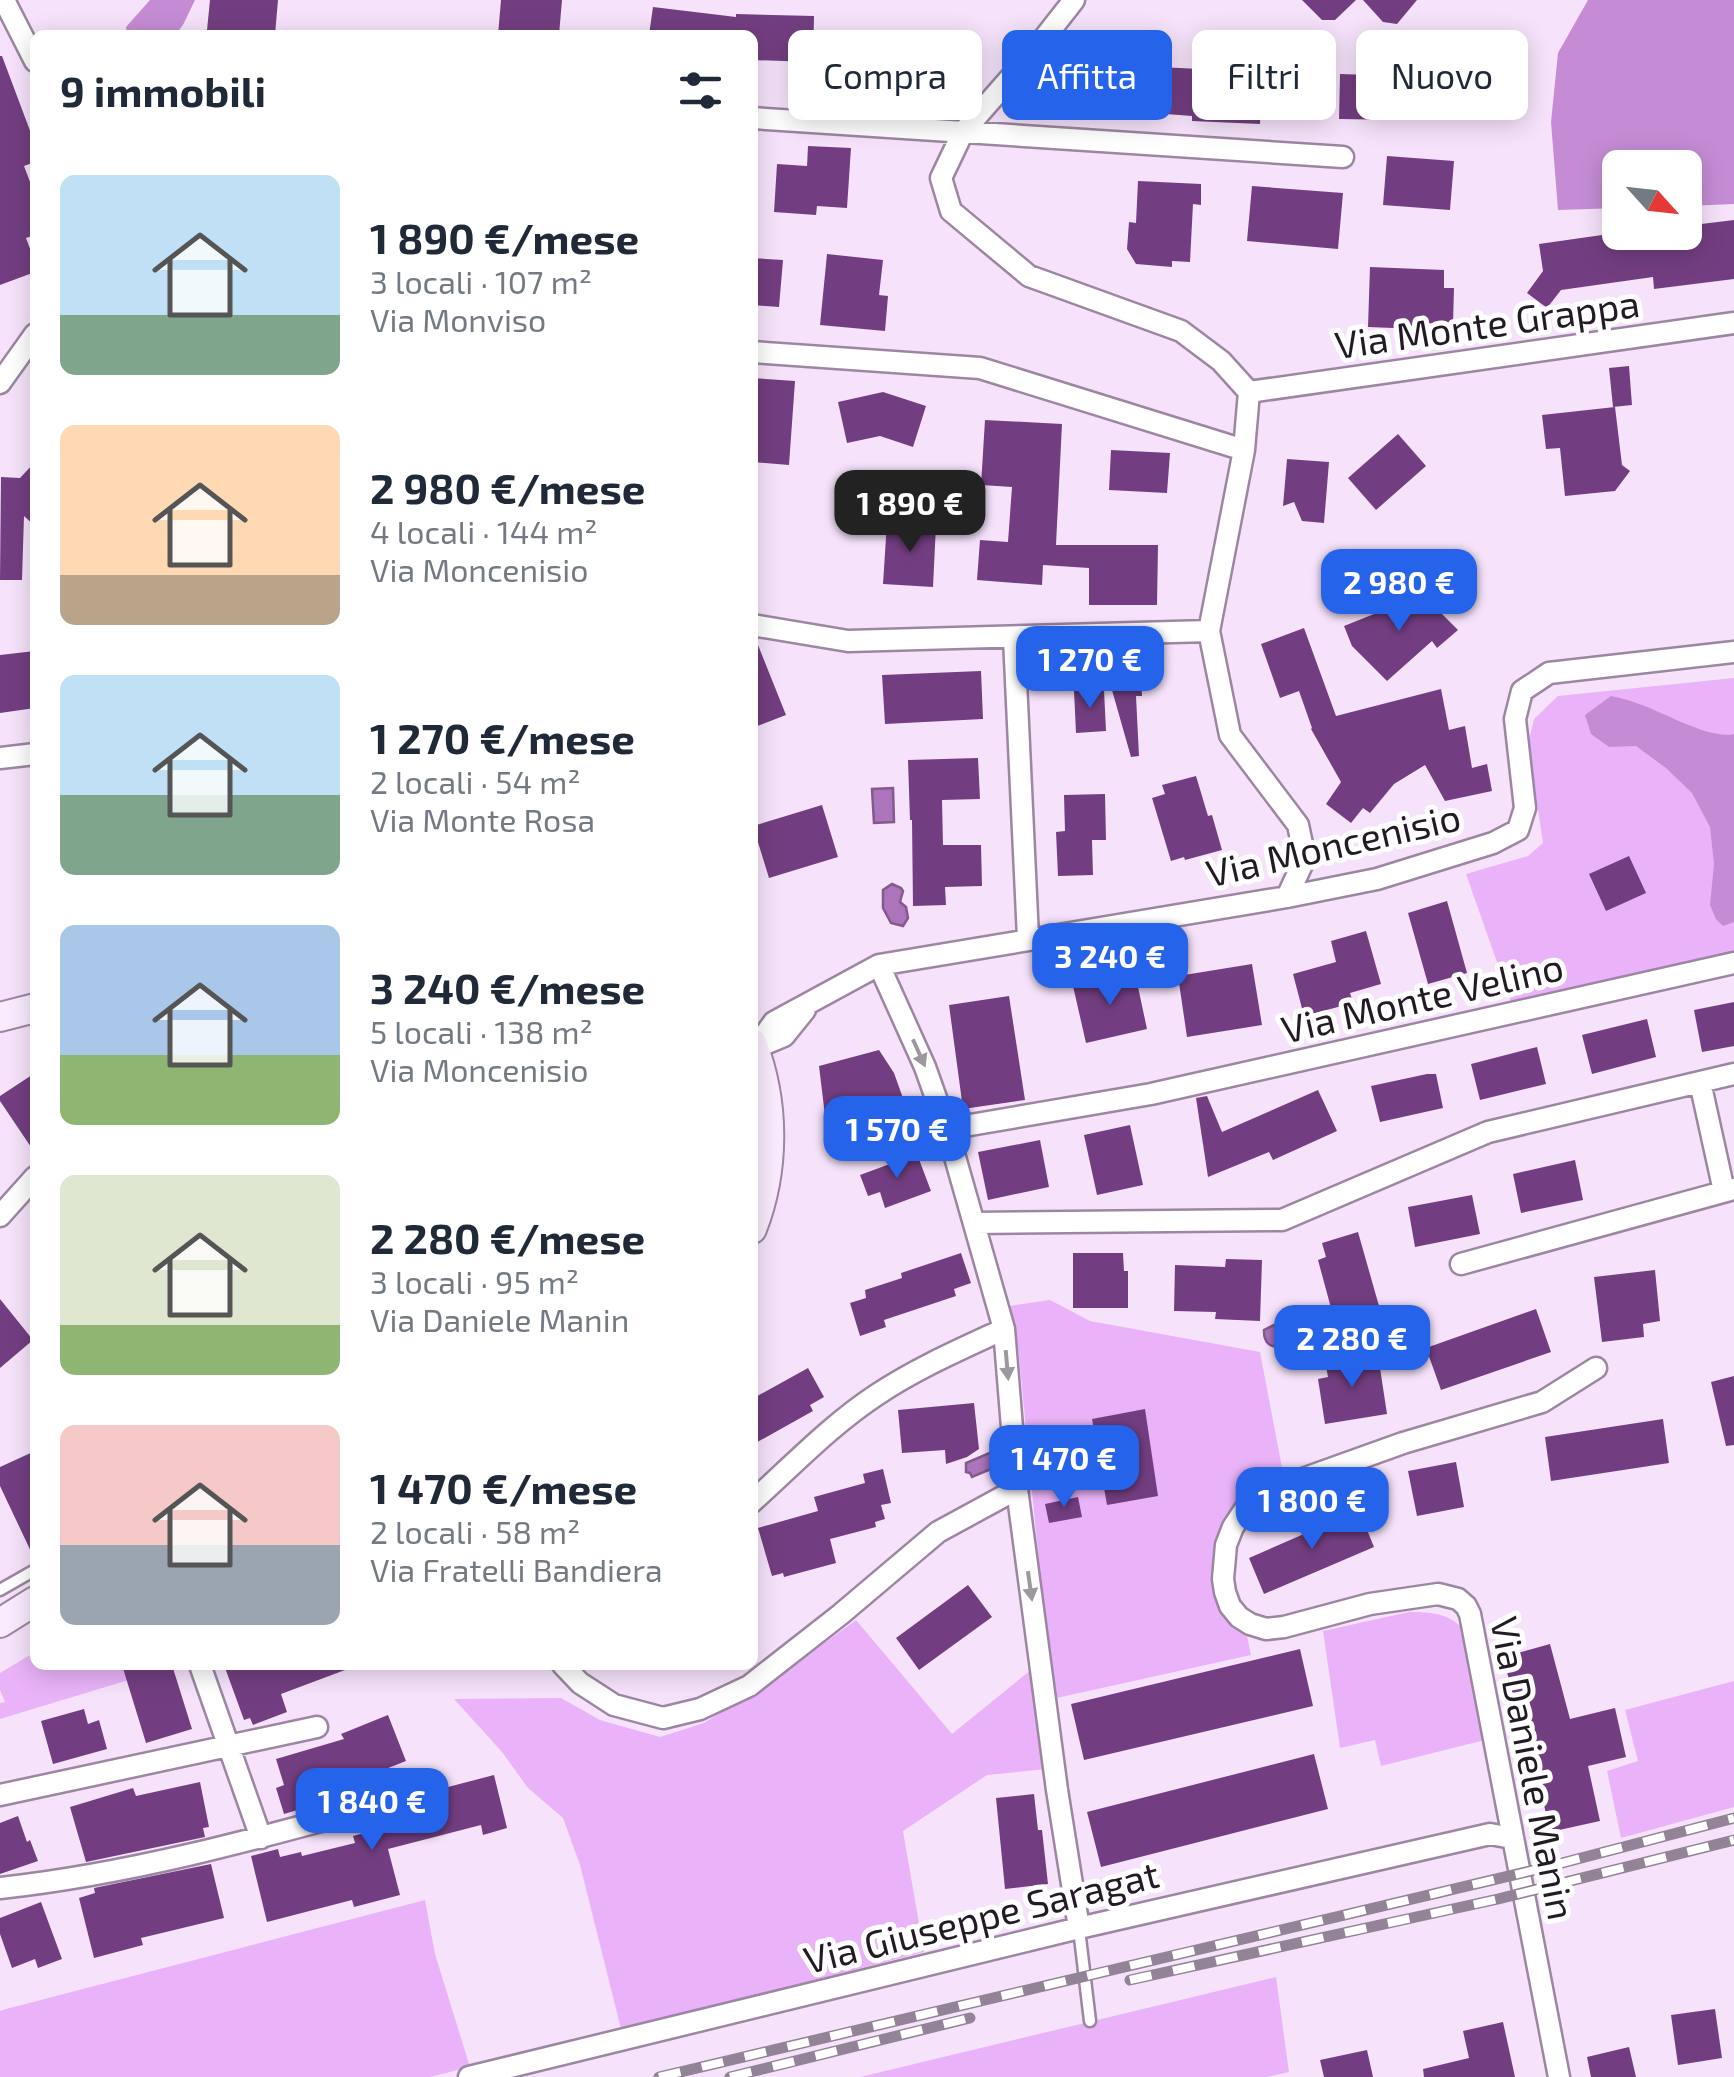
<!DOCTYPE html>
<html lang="it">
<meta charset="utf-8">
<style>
body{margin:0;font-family:"Exo 2",sans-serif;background:#f6f6f7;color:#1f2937;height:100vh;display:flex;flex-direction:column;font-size:38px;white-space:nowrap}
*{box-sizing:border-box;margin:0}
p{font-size:32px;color:#747a83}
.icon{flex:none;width:55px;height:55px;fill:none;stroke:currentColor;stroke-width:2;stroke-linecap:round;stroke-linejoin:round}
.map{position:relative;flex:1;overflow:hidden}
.drawer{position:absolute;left:30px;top:30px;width:728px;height:1640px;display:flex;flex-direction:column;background:#fff;border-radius:15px;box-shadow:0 5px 25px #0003}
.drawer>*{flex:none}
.guide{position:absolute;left:788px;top:30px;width:795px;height:90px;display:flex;gap:20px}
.needle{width:65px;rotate:117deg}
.fabs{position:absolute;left:1602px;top:150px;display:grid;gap:20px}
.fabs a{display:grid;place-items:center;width:100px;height:100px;border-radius:15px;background:#fff;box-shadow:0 5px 25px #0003;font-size:50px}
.price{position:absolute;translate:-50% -85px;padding:0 22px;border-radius:20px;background:#2563eb;color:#fff;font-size:32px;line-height:65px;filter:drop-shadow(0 2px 5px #0008)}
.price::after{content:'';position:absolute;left:50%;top:60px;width:30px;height:22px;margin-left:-15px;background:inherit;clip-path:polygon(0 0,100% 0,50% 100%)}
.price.active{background:#222;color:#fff}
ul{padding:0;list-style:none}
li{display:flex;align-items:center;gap:30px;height:250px;padding:0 30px}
li span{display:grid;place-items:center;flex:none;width:280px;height:200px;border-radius:15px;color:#555}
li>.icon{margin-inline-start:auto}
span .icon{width:120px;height:120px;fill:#fffc;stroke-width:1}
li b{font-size:42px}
h2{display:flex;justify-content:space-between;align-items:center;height:120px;padding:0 30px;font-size:42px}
.chip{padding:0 35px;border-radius:15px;background:#fff;box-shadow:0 5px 25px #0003;font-size:35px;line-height:90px}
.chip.active{background:#2563eb;color:#fff}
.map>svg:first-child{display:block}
</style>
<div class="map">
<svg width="1734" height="2077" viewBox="0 0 1734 2077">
<rect width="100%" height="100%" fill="#f6e3fb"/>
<path fill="#eab3f9" d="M 1734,678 L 1734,953 L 1511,1002 L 1466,874 L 1528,856 L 1543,843 L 1528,744 L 1534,719 L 1558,696 Z
M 1050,1300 L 1090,1321 L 1260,1352 L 1283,1473 L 1258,1489 L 1232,1513 L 1215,1548 L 1213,1588 L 1221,1610 L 1246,1631 L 1251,1655 L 1052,1699 L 1019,1356 L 1010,1306 Z
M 1409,1612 C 1430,1612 1449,1613 1463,1629 L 1485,1740 L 1381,1766 L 1375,1740 L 1340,1748 L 1323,1631 Z
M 856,1620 L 952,1734 L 1032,1669 L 1047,1769 L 987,1775 L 903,1831 L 924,1952 L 621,2029 L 580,1865 L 563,1818 L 528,1788 L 502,1752 L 454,1699 L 561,1698 L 600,1720 L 660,1737 L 704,1723 L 777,1677 Z
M 35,1652 L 35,1665 L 178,1665 L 0,1719 L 0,1703 L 5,1702 L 0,1690 L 0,1673 Z
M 1734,1681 L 1734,1807 L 1621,1838 L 1607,1771 L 1638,1761 L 1625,1710 Z
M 425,1900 L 435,1954 L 470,2067 L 430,2077 L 0,2077 L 0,2011 L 6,2009 Z
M 1276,1977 L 1289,2072 L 1266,2077 L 860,2077 Z"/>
<path fill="#c58cd5" d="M 150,0 L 195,0 L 183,25 L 175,35 L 127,35 L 126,27 Z
M 1588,0 L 1734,0 L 1734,204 L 1685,206 L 1685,168 L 1620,168 L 1620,208 L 1558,210 L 1551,122 L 1558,53 Z
M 1611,696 C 1621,698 1632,701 1642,705 C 1664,713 1712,740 1734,734 L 1734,922 L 1723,926 L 1716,919 L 1710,905 L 1714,864 L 1710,827 L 1692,793 L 1666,768 L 1636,746 L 1609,747 L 1591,734 L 1585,715 Z"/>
<path fill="#ac74bb" stroke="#83598e" stroke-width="2.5" d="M 893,788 L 894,822 L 874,823 L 872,789 Z
M 892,884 L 901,888 L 903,891 L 900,902 L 906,907 L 908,918 L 903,926 L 891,923 L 883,908 L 883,890 Z
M 1291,1311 L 1302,1314 L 1306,1324 C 1297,1347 1263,1358 1264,1330 L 1280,1322 Z
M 992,1452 L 998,1466 L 972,1477 L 970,1473 L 966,1472 L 966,1463 Z"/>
<path fill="#733e81" d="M 210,0 L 278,0 L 275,35 L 207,30 Z
M 501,0 L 562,0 L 559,35 L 498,35 Z
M 1302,0 L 1356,0 L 1335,20 L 1322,20 Z
M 1363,0 L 1417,0 L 1397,24 L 1383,22 Z
M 653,7 L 736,17 L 736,14 L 814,16 L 813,62 L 752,60 L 752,35 L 649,35 Z
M 0,56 L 2,56 L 35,144 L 35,162 L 24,166 L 35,195 L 35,235 L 26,238 L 35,262 L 35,272 L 0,285 Z
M 1093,56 L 1160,62 L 1159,67 L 1262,72 L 1260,124 L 1192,121 L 1192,116 L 1089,108 Z
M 1340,74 L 1402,76 L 1401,120 L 1339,119 Z
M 808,146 L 851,148 L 847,208 L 817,206 L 816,215 L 774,212 L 777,164 L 807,166 Z
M 1387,156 L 1454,161 L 1450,210 L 1383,205 Z
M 1138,181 L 1201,184 L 1201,205 L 1193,204 L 1190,262 L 1172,261 L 1172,267 L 1136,264 L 1127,249 L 1129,222 L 1136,223 Z
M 1252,186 L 1343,193 L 1338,249 L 1247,241 Z
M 1734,220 L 1734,279 L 1654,289 L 1653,277 L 1561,290 L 1547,308 L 1527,293 L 1543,271 L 1539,244 L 1623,232 L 1685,232 L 1685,226 Z
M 827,254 L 883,260 L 879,295 L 888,296 L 885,331 L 820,325 Z
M 752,258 L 783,260 L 779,307 L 752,305 Z
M 1370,267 L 1444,270 L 1444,288 L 1454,288 L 1453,324 L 1418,323 L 1418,329 L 1368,327 Z
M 1629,366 L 1632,405 L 1613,407 L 1609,368 Z
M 752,378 L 795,381 L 789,465 L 752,462 Z
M 883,392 L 926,406 L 913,447 L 880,436 L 847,443 L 838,402 Z
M 1615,407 L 1622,465 L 1630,471 L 1615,491 L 1565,496 L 1560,448 L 1546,449 L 1542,415 Z
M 985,420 L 1062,424 L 1056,545 L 1158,545 L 1157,605 L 1089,605 L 1089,568 L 1043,565 L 1042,585 L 977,580 L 980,540 L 1008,542 L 1012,487 L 981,485 Z
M 1398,434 L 1426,466 L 1376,510 L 1348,478 Z
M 1111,450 L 1170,453 L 1167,493 L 1109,490 Z
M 1287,459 L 1329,462 L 1324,523 L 1302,521 L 1294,502 L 1283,506 Z
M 35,462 L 35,526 L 24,516 L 22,580 L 0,580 L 1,477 L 20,478 Z
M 887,522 L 936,525 L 933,587 L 883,584 Z
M 1429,592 L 1436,608 L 1458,630 L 1437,648 L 1432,641 L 1387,681 L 1352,646 L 1344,626 Z
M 1304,628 L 1336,716 L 1441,689 L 1449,730 L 1465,726 L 1472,768 L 1487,764 L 1492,791 L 1445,801 L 1425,765 L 1394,784 L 1370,813 L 1363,808 L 1351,823 L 1326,804 L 1341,782 L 1311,729 L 1312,728 L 1299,691 L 1280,698 L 1261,644 Z
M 752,639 L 756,640 L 786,715 L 752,728 Z
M 35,651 L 35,708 L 0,713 L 0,655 Z
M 981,671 L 983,719 L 885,724 L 882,675 Z
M 1141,674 L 1142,696 L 1136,696 L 1139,756 L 1131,757 L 1108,676 Z
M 1104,690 L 1106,731 L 1076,733 L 1074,691 Z
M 978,758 L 980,799 L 942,800 L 943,845 L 981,845 L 982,886 L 945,887 L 946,905 L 913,906 L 912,820 L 910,820 L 908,760 Z
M 1196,776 L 1208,816 L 1212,815 L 1222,850 L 1185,860 L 1184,857 L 1171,861 L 1152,798 L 1165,794 L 1162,785 Z
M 1105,794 L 1106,840 L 1092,840 L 1093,875 L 1058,876 L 1056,832 L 1065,831 L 1064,795 Z
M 822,805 L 838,857 L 769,878 L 753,826 Z
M 1629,856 L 1646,893 L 1606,911 L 1589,874 Z
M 1447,901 L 1467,973 L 1428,984 L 1408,913 Z
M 1366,931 L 1381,984 L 1350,993 L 1353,1003 L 1304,1016 L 1293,974 L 1336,962 L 1331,941 Z
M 1252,964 L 1262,1025 L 1187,1037 L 1178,976 Z
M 1135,973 L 1147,1029 L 1086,1043 L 1073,986 Z
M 1009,996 L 1025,1100 L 963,1109 L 949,1005 Z
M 1734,1002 L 1734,1046 L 1702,1052 L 1694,1010 Z
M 1647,1019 L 1656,1057 L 1592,1074 L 1582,1035 Z
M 1537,1047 L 1546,1084 L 1480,1100 L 1471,1064 Z
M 879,1050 L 894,1073 L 904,1101 L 826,1124 L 819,1066 Z
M 35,1073 L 35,1153 L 0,1101 L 0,1096 Z
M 1427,1074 L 1436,1074 L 1443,1108 L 1380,1122 L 1371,1086 Z
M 1318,1090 L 1337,1131 L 1273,1160 L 1269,1152 L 1208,1177 L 1196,1098 L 1207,1096 L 1222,1132 Z
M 1130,1125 L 1143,1185 L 1097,1195 L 1084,1135 Z
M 1040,1140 L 1049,1187 L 988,1200 L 978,1152 Z
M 917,1154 L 931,1191 L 885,1208 L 880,1192 L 868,1196 L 860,1175 Z
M 1575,1160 L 1583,1200 L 1521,1213 L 1513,1174 Z
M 1472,1195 L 1480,1234 L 1415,1247 L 1408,1207 Z
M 1358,1232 L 1379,1306 L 1334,1319 L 1318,1260 L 1326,1257 L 1322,1243 Z
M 961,1253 L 971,1283 L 954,1289 L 956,1296 L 884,1320 L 886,1327 L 860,1336 L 850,1303 L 866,1298 L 865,1290 L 902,1278 L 901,1273 Z
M 1073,1253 L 1123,1253 L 1124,1271 L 1128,1271 L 1128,1308 L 1073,1308 Z
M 1226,1259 L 1262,1260 L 1260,1321 L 1215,1319 L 1216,1312 L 1174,1311 L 1175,1265 L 1225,1267 Z
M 1655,1270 L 1660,1321 L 1643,1324 L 1644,1337 L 1602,1342 L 1594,1277 Z
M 0,1299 L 33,1340 L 0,1368 Z
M 1536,1309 L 1551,1352 L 1441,1390 L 1426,1348 Z
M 1370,1353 L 1373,1369 L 1380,1368 L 1387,1414 L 1325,1424 L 1318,1379 L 1328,1377 L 1325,1361 Z
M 808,1368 L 824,1397 L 810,1405 L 813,1411 L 752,1445 L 752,1399 Z
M 1734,1376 L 1734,1445 L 1726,1446 L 1711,1382 Z
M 974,1403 L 979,1449 L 967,1457 L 946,1464 L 945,1450 L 902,1453 L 898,1410 Z
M 1145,1409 L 1158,1496 L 1107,1505 L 1092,1419 Z
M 1663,1419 L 1669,1463 L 1551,1481 L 1545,1437 Z
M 35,1451 L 35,1560 L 0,1486 L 0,1467 Z
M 1456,1462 L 1464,1507 L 1417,1516 L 1408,1471 Z
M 883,1469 L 891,1503 L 881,1505 L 885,1519 L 875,1522 L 876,1527 L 830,1539 L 836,1563 L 784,1577 L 783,1573 L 772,1576 L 758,1528 L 818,1511 L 814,1497 L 865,1483 L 863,1474 Z
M 1078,1497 L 1082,1517 L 1049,1523 L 1045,1504 Z
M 1359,1510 L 1374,1547 L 1264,1594 L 1249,1558 Z
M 968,1585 L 992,1617 L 919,1670 L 896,1638 Z
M 1550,1644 L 1570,1719 L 1615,1708 L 1626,1757 L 1588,1766 L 1600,1821 L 1550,1832 L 1537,1773 L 1524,1776 L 1513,1727 L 1521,1725 L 1503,1657 Z
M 1300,1649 L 1313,1706 L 1084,1760 L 1071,1704 Z
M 122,1665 L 172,1665 L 192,1729 L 146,1743 Z
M 224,1665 L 353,1665 L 353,1667 L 281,1694 L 287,1712 L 253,1725 L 250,1718 L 244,1720 Z
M 84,1709 L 88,1724 L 99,1720 L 107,1749 L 53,1764 L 41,1721 Z
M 388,1715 L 406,1761 L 340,1787 L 342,1792 L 320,1799 L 321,1803 L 284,1814 L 276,1788 L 284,1785 L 276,1759 L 344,1739 L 341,1734 Z
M 1314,1754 L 1328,1809 L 1101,1867 L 1087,1812 Z
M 494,1775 L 507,1828 L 483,1835 L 481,1825 L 388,1849 L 400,1895 L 354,1907 L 352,1900 L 267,1922 L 251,1856 L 278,1849 L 280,1857 L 301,1852 L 302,1856 L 355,1843 L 353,1836 L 409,1821 L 404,1803 L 406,1798 Z
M 200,1782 L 209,1827 L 203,1828 L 205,1837 L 86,1862 L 70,1807 L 133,1788 L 136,1796 Z
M 1034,1794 L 1038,1830 L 1042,1830 L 1048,1884 L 1005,1889 L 996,1798 Z
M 18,1816 L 27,1842 L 30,1840 L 38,1861 L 0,1874 L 0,1823 Z
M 211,1864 L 224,1918 L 141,1938 L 143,1945 L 94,1958 L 79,1898 L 95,1893 L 94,1888 Z
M 41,1902 L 62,1959 L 38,1968 L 35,1959 L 12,1968 L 0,1934 L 0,1918 Z
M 1715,2009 L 1722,2058 L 1678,2065 L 1671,2015 Z
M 1503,2022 L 1515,2077 L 1424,2077 L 1423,2069 L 1469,2058 L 1463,2031 Z
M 1629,2047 L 1636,2077 L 1591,2077 L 1587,2057 Z
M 1367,2050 L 1373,2077 L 1324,2077 L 1320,2060 Z"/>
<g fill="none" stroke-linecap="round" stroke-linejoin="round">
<defs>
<path id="lane" d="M 0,1590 L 35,1570
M 1079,1929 L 1090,2021"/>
<path id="street" d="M 4,0 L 35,61
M 1074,0 L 1034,51 L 963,132 L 941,178 L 951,211 L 1029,276 L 1181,331 L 1221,361 L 1249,392 L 1244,450 L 1209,631 L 1230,735 L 1298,825 L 1305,858 L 1287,897
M 752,118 L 1343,157
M 752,352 L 980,368 L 1244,450
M 0,383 L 35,334
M 1249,392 L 1734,323
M 752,625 L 848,641 L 1209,631
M 1014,638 L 1028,938
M 0,758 L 35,754
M 879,965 L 925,1067 L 947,1129 L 1004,1329 L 1017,1489 L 1057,1790 L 1079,1928
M 755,1048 L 774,1022 L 879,965 L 1287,897 L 1377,879 L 1493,843 L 1518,830 L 1525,808 L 1515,719 L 1522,691 L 1549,673 L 1734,652
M 755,1048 L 784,1036 L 805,1010
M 1700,1082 L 1724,1191
M 947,1129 L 1151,1094 L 1734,963
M 0,1216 L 35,1177
M 974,1223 L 1282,1220 L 1488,1132 L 1734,1074
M 1461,1264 L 1734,1189
M 752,1502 C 793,1465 832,1424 878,1394 C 917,1368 961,1349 1004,1329
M 200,1665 L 261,1838
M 563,1665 L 580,1683 L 614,1705 L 663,1718 L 700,1709 L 749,1686 L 841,1614 L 938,1532 L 1017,1489
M 0,1795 L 317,1727
M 0,1888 C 131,1874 260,1838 387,1803 L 392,1797
M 469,2077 L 1079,1928 L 1490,1834 L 1512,1838
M 1559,2077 L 1470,1614 L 1466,1606 L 1458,1599 L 1438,1594 L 1370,1604 L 1284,1627 L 1266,1629 L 1250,1624 L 1239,1617 L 1230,1606 L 1225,1592 L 1223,1579 L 1226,1545 L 1233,1527 L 1245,1509 L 1283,1486 L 1403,1443 L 1542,1402 L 1596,1368"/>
<path id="secondary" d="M 0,1017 L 35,1008
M 752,1043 C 775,1102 775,1170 752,1229
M 0,1623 L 35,1601"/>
</defs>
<use href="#lane" stroke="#9c86a2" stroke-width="15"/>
<use href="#street" stroke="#9c86a2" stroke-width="25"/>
<use href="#secondary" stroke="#9c86a2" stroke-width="32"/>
<use href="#lane" stroke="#fff" stroke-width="10"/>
<use href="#street" stroke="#fff" stroke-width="20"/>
<use href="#secondary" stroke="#faecfe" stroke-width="28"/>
<defs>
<path id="rail" d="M 1130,1980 L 1498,1899 L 1734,1840
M 659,2077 L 1543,1868 L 1734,1818
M 730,2077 L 970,2018"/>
</defs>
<use href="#rail" stroke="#928496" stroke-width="11"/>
<use href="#rail" stroke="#fff" stroke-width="8" stroke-dasharray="22" stroke-linecap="butt"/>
</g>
<defs><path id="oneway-solid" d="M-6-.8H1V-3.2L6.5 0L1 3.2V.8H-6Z" transform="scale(2.5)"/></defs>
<g fill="#9c989d">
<use href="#oneway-solid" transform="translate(919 1053) rotate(66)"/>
<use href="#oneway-solid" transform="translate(1007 1365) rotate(85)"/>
<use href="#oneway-solid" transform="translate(1030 1586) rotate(82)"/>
</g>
<g text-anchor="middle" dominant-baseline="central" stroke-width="10" stroke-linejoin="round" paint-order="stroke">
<g font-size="38" fill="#231a25" stroke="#fff">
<text transform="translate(1487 323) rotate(-8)">Via Monte Grappa</text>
<text transform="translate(1333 844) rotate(-13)">Via Moncenisio</text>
<text transform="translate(1422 997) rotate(-13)">Via Monte Velino</text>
<text transform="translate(1534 1768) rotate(79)">Via Daniele Manin</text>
<text transform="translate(981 1916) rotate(-14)">Via Giuseppe Saragat</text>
</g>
</g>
</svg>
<div class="fabs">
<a><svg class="needle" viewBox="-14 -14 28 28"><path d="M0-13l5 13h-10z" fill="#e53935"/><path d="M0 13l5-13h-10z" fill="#747a83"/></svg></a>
</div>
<b class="price active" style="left:910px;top:555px">1 890 €</b>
<b class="price" style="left:1399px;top:634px">2 980 €</b>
<b class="price" style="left:1090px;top:711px">1 270 €</b>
<b class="price" style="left:1110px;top:1008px">3 240 €</b>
<b class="price" style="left:897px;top:1181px">1 570 €</b>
<b class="price" style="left:1352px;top:1390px">2 280 €</b>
<b class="price" style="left:1064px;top:1510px">1 470 €</b>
<b class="price" style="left:1312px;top:1552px">1 800 €</b>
<b class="price" style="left:372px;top:1853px">1 840 €</b>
<div class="guide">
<a class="chip">Compra</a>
<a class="chip active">Affitta</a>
<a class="chip">Filtri</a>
<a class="chip">Nuovo</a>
</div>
<section class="drawer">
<h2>9 immobili<svg class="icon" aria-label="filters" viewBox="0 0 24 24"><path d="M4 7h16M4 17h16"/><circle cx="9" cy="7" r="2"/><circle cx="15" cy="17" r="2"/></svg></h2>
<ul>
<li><span style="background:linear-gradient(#bfe0f5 70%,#7fa58c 0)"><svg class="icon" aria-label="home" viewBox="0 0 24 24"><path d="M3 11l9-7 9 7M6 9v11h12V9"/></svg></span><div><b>1 890 €/mese</b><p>3 locali · 107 m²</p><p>Via Monviso</p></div></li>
<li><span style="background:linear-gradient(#ffd9b3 75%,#b9a48a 0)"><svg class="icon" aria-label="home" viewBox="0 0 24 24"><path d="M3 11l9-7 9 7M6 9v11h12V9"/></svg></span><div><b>2 980 €/mese</b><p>4 locali · 144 m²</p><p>Via Moncenisio</p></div></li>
<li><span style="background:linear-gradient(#bfe0f5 60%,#7fa58c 0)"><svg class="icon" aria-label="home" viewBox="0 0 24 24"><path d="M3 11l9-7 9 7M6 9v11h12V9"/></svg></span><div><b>1 270 €/mese</b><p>2 locali · 54 m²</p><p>Via Monte Rosa</p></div></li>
<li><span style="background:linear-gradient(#a9c7e8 65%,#8fb573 0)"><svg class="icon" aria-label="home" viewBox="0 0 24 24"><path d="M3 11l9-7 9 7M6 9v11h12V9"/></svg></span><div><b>3 240 €/mese</b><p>5 locali · 138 m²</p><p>Via Moncenisio</p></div></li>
<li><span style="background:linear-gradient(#dfe7d0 75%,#8fb573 0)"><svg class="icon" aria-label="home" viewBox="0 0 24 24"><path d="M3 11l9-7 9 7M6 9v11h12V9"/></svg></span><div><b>2 280 €/mese</b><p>3 locali · 95 m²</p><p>Via Daniele Manin</p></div></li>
<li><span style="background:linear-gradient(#f6c9c9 60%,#9aa5b1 0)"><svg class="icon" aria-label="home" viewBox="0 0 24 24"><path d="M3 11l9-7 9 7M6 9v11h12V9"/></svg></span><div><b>1 470 €/mese</b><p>2 locali · 58 m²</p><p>Via Fratelli Bandiera</p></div></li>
</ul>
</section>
</div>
